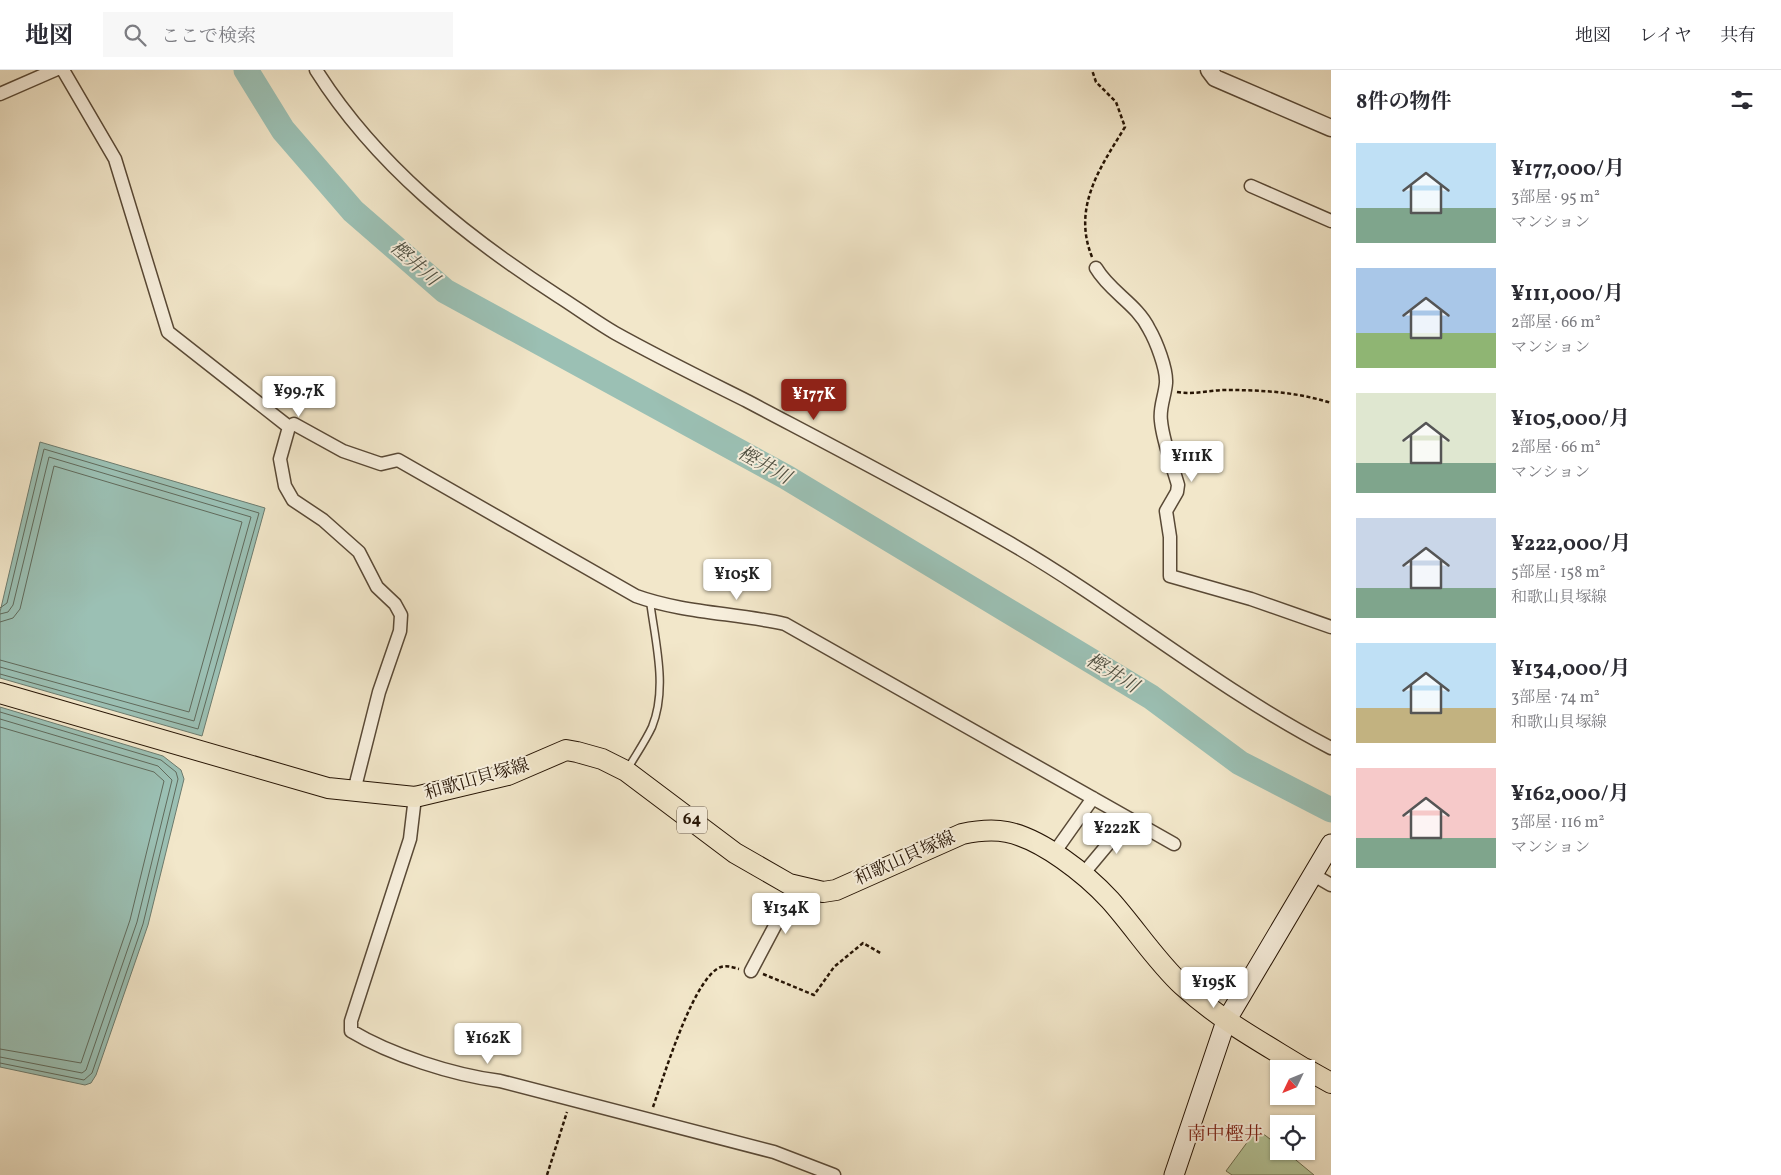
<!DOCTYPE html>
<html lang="ja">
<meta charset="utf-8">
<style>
body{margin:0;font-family:Vollkorn,"Noto Serif JP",serif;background:#f7f7f7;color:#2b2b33;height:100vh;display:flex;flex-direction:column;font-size:19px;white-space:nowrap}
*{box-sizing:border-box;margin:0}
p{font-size:16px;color:#7c7c81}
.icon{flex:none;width:28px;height:28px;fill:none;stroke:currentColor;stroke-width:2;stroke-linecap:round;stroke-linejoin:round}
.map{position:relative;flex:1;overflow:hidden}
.panel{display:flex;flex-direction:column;background:#fff;width:450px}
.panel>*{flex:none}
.needle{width:32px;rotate:227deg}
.buttons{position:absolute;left:1270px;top:990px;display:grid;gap:10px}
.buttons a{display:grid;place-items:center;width:45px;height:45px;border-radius:0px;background:#fff;box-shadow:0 1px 4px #0004;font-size:25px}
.price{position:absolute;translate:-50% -42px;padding:0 11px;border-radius:5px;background:#fff;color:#222;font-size:16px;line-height:32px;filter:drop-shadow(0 1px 2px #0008)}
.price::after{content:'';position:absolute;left:50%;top:30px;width:15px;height:11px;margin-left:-8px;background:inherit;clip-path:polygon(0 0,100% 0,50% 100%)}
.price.selected{background:#8f2418;color:#fff}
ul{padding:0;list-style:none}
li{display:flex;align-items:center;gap:15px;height:125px;padding:0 25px}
li span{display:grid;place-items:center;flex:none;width:140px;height:100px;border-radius:0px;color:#555}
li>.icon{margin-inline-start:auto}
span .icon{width:60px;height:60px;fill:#fffc;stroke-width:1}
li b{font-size:21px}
h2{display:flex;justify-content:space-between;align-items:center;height:60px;padding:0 25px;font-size:21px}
header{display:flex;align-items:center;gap:30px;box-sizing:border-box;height:70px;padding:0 25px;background:#fff;border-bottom:1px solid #e1e1e2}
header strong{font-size:24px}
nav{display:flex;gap:28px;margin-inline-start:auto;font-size:18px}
.search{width:350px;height:45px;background:#f7f7f7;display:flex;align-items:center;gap:12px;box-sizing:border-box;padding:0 18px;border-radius:0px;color:#7c7c81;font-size:19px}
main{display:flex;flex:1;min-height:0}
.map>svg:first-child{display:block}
</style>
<header>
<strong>地図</strong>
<div class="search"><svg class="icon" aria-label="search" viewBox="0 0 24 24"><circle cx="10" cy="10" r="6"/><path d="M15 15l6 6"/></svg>ここで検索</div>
<nav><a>地図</a><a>レイヤ</a><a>共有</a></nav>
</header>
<main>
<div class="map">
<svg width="1331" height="1105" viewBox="0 0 1331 1105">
<rect width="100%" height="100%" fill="#f2e7ca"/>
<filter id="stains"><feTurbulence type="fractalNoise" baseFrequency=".004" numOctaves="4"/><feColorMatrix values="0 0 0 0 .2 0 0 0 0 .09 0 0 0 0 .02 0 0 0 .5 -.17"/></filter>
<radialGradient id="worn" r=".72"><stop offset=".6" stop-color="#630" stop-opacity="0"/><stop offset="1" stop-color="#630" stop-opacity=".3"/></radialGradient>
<path fill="#b6c79b" stroke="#6e6e50" d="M 1257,1059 L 1279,1076 L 1279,1081 L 1285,1081 L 1314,1105 L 1232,1105 L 1226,1101 Z"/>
<path fill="#9bc0b4" stroke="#6c7b6e" d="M 40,372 L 265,438 L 202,666 L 0,608 L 0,542 Z
M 0,637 L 163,686 L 181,700 L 184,709 L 148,855 L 96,1005 L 91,1013 L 85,1015 L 0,997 Z"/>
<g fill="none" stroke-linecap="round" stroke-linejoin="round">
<path stroke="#606a5c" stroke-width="1" d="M 0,538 L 7,533 L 44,379 L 259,443 L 198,659 L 0,604
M 0,544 L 8,542 L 13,535 L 49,387 L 251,447 L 194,651 L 0,597
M 0,552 L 13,548 L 20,539 L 54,396 L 242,452 L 189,642 L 0,590
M 0,642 L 161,690 L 176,702 L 178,709 L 143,854 L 92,1003 L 84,1010 L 0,993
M 0,649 L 158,696 L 172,710 L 137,852 L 86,1000 L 82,1003 L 0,987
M 0,657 L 154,702 L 164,711 L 130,850 L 81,993 L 0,979"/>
<path stroke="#9bc0b4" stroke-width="25" d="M 246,0 L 283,60 L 353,141 L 445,221 L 786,407 L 1151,627 L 1240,693 L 1331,740"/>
<defs>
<path id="service" d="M 627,700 C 635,686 645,672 652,657 C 668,618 655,571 650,531"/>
<path id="minor" d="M 63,0 L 115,89 L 168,262 L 289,357 L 280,389 L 285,416 L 293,430 L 323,450 L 359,482 L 377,517 L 395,534 L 401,545 L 400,561 L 379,622 L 354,721
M 316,0 C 376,95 465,166 558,226 C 577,238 596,252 615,263 C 658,287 703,309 747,331 C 834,377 923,423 1008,472 C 1119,536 1217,619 1331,678
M 0,24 L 55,0
M 1251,116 L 1331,151
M 1096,198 C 1110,222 1137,234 1149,259 C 1156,271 1167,299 1166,313 C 1165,326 1159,338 1161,351 C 1163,372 1172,394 1178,415 L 1177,422 L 1166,441 L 1170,467 L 1170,506 L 1251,529 L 1331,557
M 289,357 L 294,354 L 343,381 L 381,394 L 398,390 L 636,526 C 683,543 736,543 785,554 L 1174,774
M 415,727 L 410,769 L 351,951 L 351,961 C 391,985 453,1005 500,1011 L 774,1082 L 834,1105
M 1054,783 L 1093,728
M 1083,804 L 1129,749
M 1312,804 L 1331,815
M 751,901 L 796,816"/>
<path id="tertiary" d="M 1209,0 L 1215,8 L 1331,58"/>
<path id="secondary" d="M 1174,1105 L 1226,951 L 1331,774"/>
<path id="primary" d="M 0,623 L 328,718 L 415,727 L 508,705 L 566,680 L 577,682 L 602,689 L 626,701 L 735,783 L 789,814 L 823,822 L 836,820 L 962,764 C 976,761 992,759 1007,762 C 1042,769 1086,804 1110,830 C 1135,858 1156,891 1183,916 C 1220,950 1263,973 1305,999
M 1306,999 L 1331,1013"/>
</defs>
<use href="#service" stroke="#594936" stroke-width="9"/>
<use href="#minor" stroke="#594936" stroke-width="15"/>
<use href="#tertiary" stroke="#594936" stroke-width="19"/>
<use href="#secondary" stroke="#261404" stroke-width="21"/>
<use href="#primary" stroke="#261404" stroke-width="22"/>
<path stroke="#261404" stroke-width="2.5" stroke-dasharray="4 2.5" stroke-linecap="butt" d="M 1092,187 C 1072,137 1100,98 1125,57 L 1116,32 L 1096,12 L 1092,0
M 1177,322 C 1194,325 1210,320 1227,320 C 1262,320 1297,322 1331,333
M 763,904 L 814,925 L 834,897 L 863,873 L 882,884
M 653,1037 C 664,1006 691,916 717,899 C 724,894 731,897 739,899
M 547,1105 L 567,1042"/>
<use href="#service" stroke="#f7efdd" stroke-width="6"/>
<use href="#minor" stroke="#f7efdd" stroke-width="12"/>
<use href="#tertiary" stroke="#f7efdd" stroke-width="16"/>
<use href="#secondary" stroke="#f7efdd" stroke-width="19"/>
<use href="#primary" stroke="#f2e7ca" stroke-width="20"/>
</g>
<g text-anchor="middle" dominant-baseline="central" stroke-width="4" stroke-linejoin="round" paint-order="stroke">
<rect fill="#f7efdd" stroke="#655645" stroke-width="1" x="677" y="736.5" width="30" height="27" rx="4"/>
<g font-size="16" font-weight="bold" fill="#261404">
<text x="692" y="750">64</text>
</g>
<g font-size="18" fill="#261404" stroke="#f7efdd">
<text transform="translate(477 710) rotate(-16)">和歌山貝塚線</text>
<text transform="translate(905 789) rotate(-24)">和歌山貝塚線</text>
</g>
<g font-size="19" font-style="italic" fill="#4f5042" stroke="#f7efdd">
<text transform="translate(414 194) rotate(41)">樫井川</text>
<text transform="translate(764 396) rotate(29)">樫井川</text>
<text transform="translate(1112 604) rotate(31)">樫井川</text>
</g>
<g font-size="19" fill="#7a1f14" stroke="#f7efdd">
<text x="1225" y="1065">南中樫井</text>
</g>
</g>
<rect width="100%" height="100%" filter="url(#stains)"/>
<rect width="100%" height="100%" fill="url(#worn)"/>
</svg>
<div class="buttons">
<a><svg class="needle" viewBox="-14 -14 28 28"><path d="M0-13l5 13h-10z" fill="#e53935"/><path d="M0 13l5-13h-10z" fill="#7c7c81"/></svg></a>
<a><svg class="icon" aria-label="locate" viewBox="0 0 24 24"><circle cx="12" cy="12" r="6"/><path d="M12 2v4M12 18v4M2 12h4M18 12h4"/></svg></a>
</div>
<b class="price" style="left:299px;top:348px">¥99.7K</b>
<b class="price selected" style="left:814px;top:351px">¥177K</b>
<b class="price" style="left:1192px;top:413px">¥111K</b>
<b class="price" style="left:737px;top:531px">¥105K</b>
<b class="price" style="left:1117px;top:785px">¥222K</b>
<b class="price" style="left:786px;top:865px">¥134K</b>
<b class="price" style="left:1214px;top:939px">¥195K</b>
<b class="price" style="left:488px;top:995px">¥162K</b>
</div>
<section class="panel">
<h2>8件の物件<svg class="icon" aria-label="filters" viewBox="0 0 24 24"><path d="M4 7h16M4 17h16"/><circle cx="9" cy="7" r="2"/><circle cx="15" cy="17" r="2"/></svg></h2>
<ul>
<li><span style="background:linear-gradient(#bfe0f5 65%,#7fa58c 0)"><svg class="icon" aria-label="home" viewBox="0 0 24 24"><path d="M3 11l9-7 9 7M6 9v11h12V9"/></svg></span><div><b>¥177,000/月</b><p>3部屋 · 95 m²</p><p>マンション</p></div></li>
<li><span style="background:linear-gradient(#a9c7e8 65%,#8fb573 0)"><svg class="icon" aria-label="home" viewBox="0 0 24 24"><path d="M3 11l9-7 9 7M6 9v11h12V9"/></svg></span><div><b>¥111,000/月</b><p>2部屋 · 66 m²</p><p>マンション</p></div></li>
<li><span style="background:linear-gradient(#dfe7d0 70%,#7fa58c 0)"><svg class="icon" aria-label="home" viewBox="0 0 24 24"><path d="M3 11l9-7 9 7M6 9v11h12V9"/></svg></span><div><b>¥105,000/月</b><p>2部屋 · 66 m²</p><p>マンション</p></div></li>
<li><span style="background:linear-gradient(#c9d6e8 70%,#7fa58c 0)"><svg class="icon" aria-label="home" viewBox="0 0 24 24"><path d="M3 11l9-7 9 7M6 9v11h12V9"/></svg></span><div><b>¥222,000/月</b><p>5部屋 · 158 m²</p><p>和歌山貝塚線</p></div></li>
<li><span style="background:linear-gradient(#bfe0f5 65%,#c2b280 0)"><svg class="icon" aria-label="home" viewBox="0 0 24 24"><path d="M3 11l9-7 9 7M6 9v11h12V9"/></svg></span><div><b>¥134,000/月</b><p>3部屋 · 74 m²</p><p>和歌山貝塚線</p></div></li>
<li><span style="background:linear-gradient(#f6c9c9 70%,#7fa58c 0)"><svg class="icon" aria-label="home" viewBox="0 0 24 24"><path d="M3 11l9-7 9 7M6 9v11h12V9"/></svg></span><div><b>¥162,000/月</b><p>3部屋 · 116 m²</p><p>マンション</p></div></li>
</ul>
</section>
</main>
